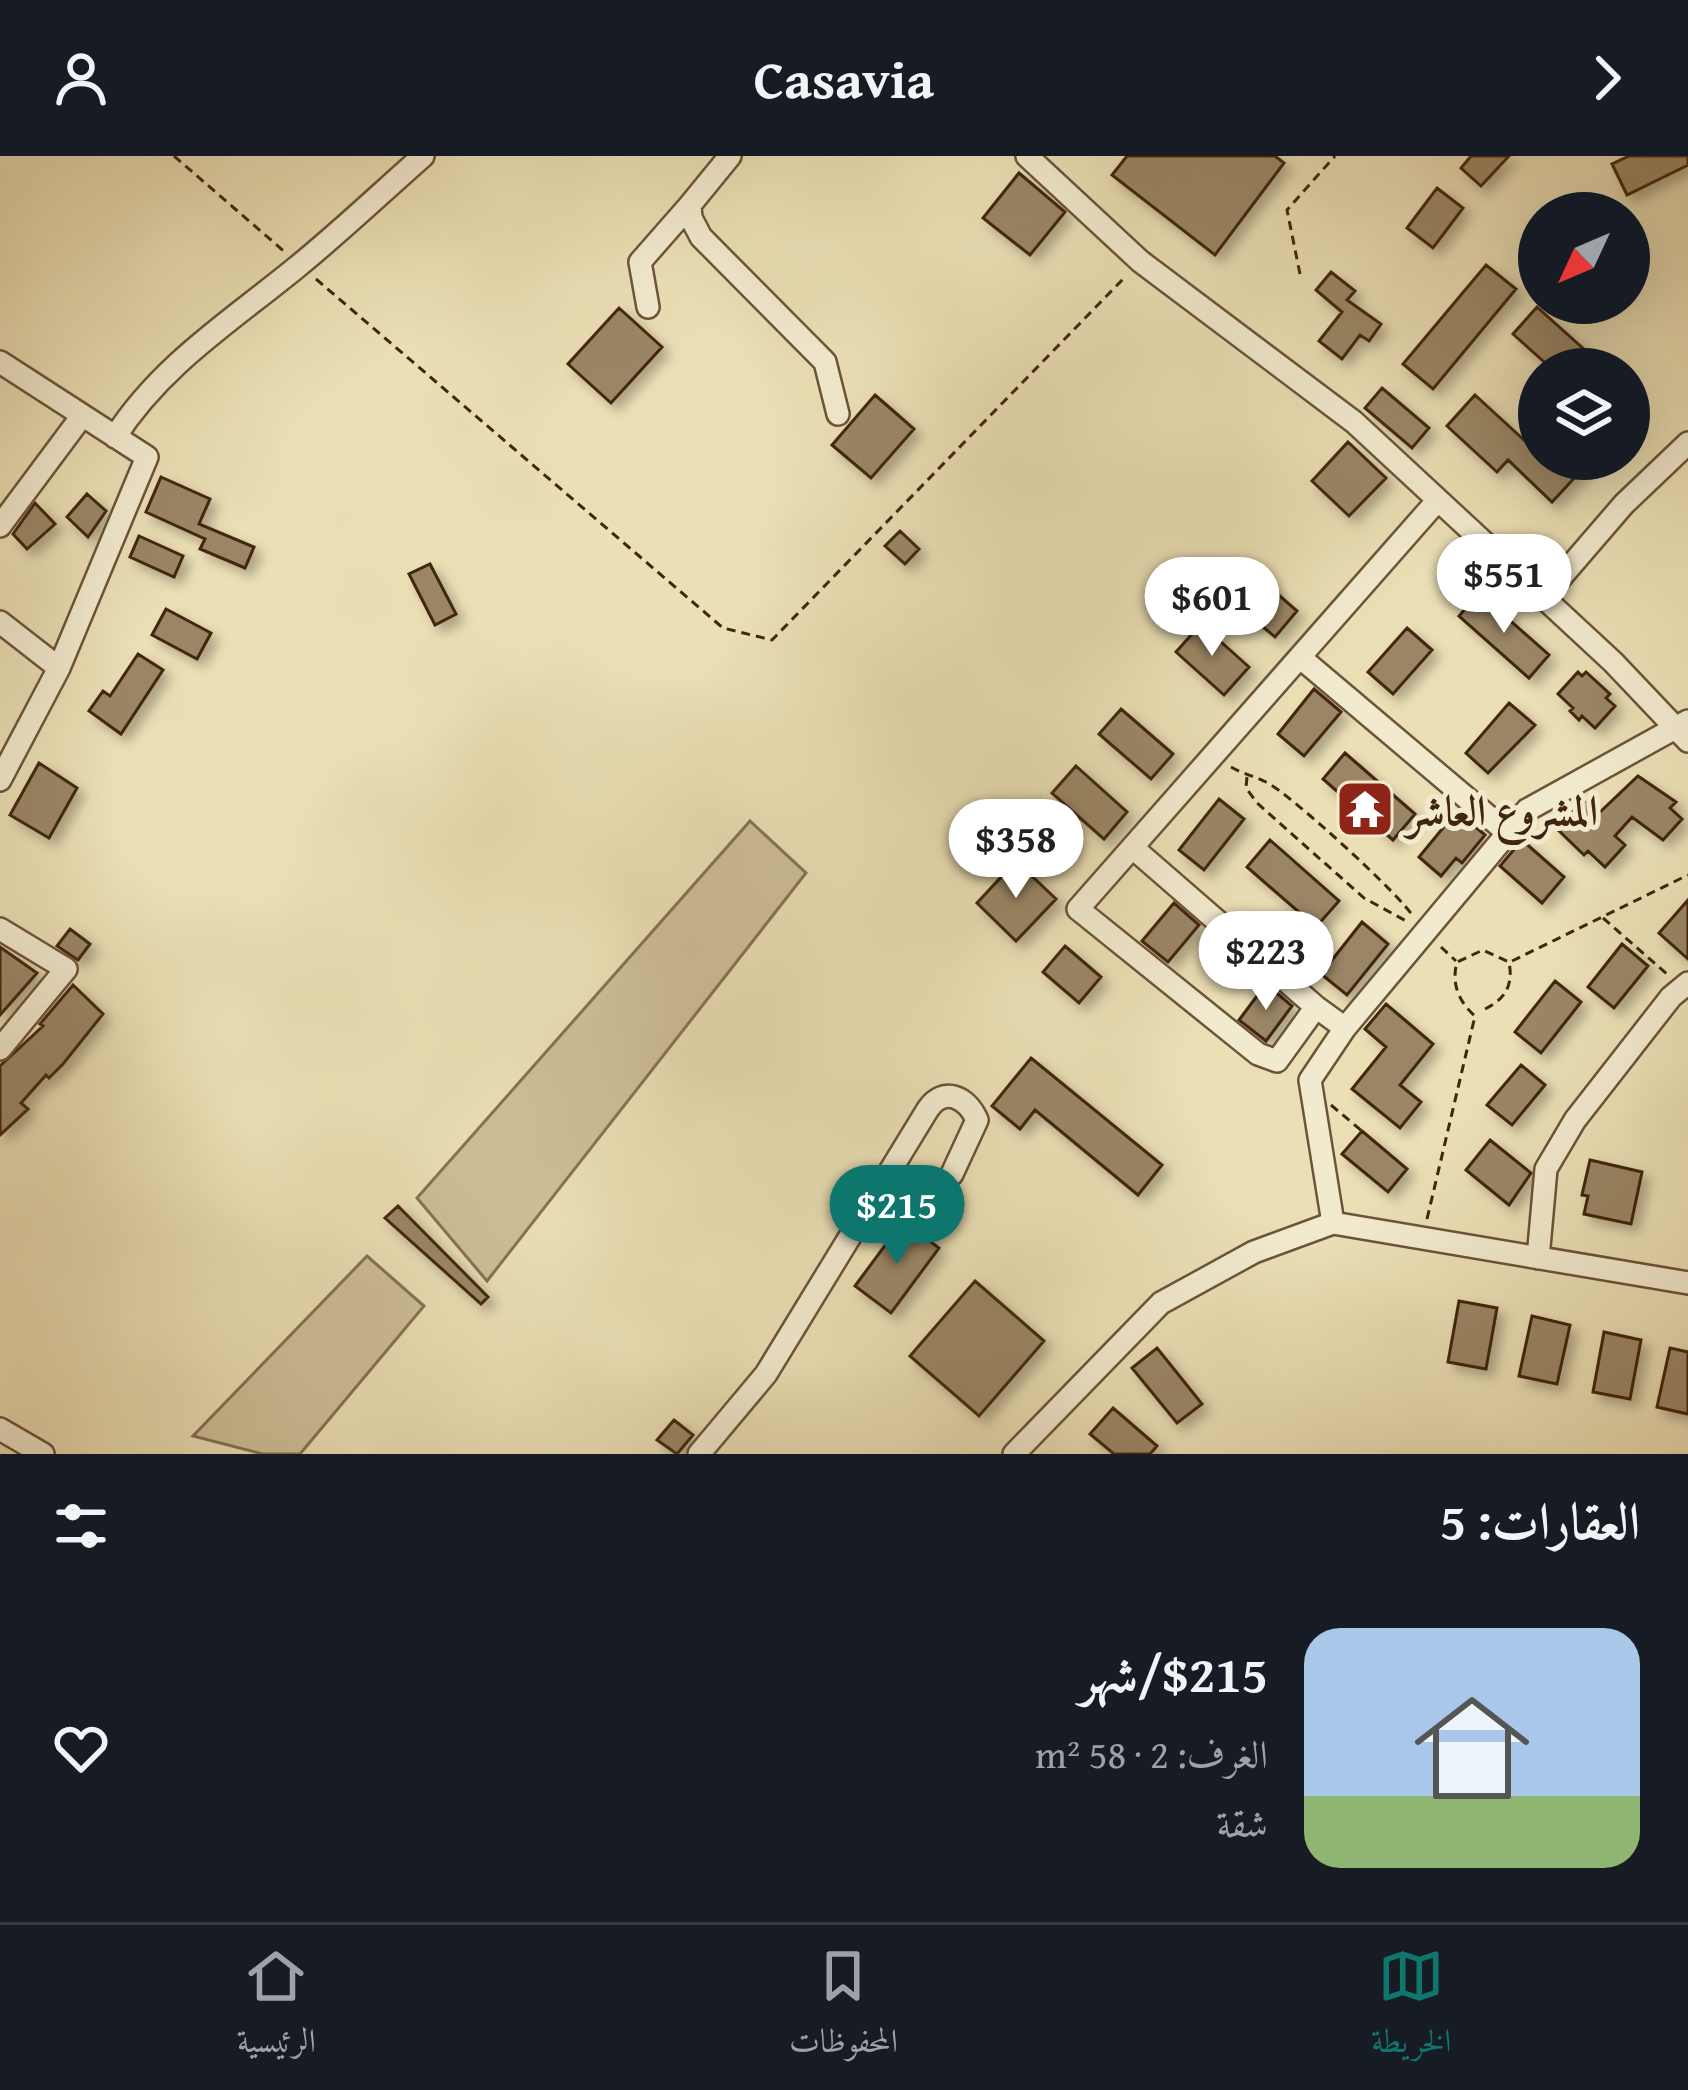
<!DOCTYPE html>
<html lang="ar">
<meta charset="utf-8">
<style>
body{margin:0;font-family:"Gentium Book Plus",Amiri,serif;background:#20242c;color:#f1f3f6;direction:rtl;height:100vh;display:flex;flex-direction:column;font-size:45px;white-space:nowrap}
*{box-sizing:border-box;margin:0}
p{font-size:39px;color:#9ea1a6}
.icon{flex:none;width:66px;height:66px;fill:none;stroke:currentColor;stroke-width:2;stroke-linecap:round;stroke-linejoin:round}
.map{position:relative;height:1298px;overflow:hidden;direction:ltr}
.side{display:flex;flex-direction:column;background:#171b24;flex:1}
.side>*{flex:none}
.needle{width:78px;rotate:226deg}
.fabs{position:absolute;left:1518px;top:36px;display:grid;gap:24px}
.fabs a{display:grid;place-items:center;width:132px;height:132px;border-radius:50%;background:#171b24;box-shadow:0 12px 48px #0002;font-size:60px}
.price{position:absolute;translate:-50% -102px;padding:0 27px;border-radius:42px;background:#fff;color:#222;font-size:39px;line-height:78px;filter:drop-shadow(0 3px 6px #0008)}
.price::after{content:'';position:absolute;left:50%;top:72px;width:36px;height:27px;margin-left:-18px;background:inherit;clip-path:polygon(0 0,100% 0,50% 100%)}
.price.current{background:#0f766e;color:#fff}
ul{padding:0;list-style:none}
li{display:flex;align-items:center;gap:36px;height:300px;padding:0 48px}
li span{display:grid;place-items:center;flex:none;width:336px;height:240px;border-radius:36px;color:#555}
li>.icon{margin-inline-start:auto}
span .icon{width:144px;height:144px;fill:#fffc;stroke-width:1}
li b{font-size:51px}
h2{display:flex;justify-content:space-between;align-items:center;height:144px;padding:0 48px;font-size:51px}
header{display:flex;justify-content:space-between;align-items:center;height:156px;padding:0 48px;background:#171b24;font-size:54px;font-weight:600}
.tab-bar{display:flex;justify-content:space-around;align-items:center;height:168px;border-top:3px solid #363941;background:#171b24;font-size:33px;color:#9ea1a6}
.tab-bar a{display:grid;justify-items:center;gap:6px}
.tab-bar .current{color:#0f766e}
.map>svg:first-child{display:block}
</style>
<header><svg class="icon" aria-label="forward" viewBox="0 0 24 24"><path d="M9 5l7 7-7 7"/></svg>Casavia<svg class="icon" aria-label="person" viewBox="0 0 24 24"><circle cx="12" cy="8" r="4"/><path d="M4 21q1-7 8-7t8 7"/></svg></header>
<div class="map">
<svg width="1688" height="1298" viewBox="0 0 1688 1298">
<defs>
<filter id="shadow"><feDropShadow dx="7" dy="7" stdDeviation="6" flood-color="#0004"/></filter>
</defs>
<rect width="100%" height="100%" fill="#ebdfb5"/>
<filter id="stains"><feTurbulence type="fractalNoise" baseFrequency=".00167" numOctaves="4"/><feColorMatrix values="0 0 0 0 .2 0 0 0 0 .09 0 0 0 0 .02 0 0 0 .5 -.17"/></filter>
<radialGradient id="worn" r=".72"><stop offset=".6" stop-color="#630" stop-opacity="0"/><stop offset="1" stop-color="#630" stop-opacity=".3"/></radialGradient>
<path fill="#cebf99" stroke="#887254" stroke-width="3" d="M 750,665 L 806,717 L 487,1125 L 417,1042 Z
M 367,1100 L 424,1150 L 300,1298 L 263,1298 L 193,1280 Z"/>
<path fill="#9a8665" stroke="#42250e" stroke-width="3" filter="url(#shadow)" d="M 1127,0 L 1275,0 L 1284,7 L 1215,99 L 1112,19 Z
M 1471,0 L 1509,0 L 1481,30 L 1461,12 Z
M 1629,0 L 1688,0 L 1688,9 L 1627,39 L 1612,8 Z
M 1019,17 L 1065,56 L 1030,99 L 983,62 Z
M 1437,32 L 1463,52 L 1433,92 L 1407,72 Z
M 1486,109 L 1516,133 L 1433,233 L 1403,208 Z
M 1331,116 L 1355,135 L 1347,144 L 1381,168 L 1369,185 L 1360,179 L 1342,203 L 1319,185 L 1342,156 L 1316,134 Z
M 1537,151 L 1597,205 L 1590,213 L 1552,213 L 1513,178 Z
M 619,152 L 662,191 L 611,247 L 568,208 Z
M 1382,232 L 1429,272 L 1412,292 L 1365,252 Z
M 875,239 L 914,273 L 871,322 L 832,289 Z
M 1475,239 L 1524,284 L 1539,268 L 1539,303 L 1592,303 L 1552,346 L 1508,304 L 1497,316 L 1447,270 Z
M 1348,286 L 1386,322 L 1349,360 L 1312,325 Z
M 161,321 L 210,343 L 199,368 L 254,391 L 245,412 L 200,393 L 205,383 L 146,356 Z
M 87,338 L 106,355 L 88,381 L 67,361 Z
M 35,347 L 55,368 L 27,393 L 13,378 Z
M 900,375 L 919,393 L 905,408 L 885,390 Z
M 139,380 L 183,400 L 174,421 L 130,401 Z
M 430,408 L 456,458 L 435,469 L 409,418 Z
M 1250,414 L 1297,455 L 1275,481 L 1227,441 Z
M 1479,437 L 1549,499 L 1529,522 L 1459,460 Z
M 166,453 L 211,477 L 197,503 L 152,479 Z
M 1201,468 L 1249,511 L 1224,539 L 1176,496 Z
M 1407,472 L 1432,494 L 1393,538 L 1368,516 Z
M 138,498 L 163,514 L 121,578 L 89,555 L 103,535 L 110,540 Z
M 1578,516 L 1582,520 L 1586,516 L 1610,538 L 1606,542 L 1615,550 L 1595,572 L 1582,560 L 1579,564 L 1570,555 L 1573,552 L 1558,538 Z
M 1314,533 L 1341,556 L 1304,600 L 1278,578 Z
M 1509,547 L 1535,569 L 1488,617 L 1466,597 Z
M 1121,553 L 1173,598 L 1151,623 L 1099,578 Z
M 1345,597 L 1415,658 L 1393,684 L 1323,623 Z
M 39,607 L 77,632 L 49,682 L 10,659 Z
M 1076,610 L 1127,656 L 1104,683 L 1052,637 Z
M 1638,620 L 1676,646 L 1670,652 L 1682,663 L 1663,684 L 1632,661 L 1615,680 L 1625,689 L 1605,711 L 1588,695 L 1584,699 L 1556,672 L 1584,643 L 1599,657 Z
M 1219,643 L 1244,663 L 1204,714 L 1179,694 Z
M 1457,655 L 1485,679 L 1462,707 L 1456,702 L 1441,720 L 1419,701 Z
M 1270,684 L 1339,745 L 1316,771 L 1247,711 Z
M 1522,684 L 1564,721 L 1542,747 L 1500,710 Z
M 1016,705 L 1056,743 L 1016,785 L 977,747 Z
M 1688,744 L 1688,803 L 1659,777 Z
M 1174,747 L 1199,769 L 1168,806 L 1142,785 Z
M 1362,766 L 1388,788 L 1347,839 L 1321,818 Z
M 70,773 L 90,788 L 78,804 L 57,790 Z
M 1622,788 L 1648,810 L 1614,852 L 1588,831 Z
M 1065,790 L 1101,821 L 1079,847 L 1043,816 Z
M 0,791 L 37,817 L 0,859 Z
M 1555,825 L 1581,846 L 1541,897 L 1515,876 Z
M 1266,828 L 1292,850 L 1266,885 L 1239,864 Z
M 73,829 L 103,858 L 63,908 L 49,922 L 46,919 L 21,947 L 28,953 L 0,979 L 0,910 L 43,870 L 40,868 Z
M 1386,848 L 1433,888 L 1400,929 L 1421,946 L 1400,972 L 1352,933 L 1386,891 L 1365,873 Z
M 1031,902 L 1162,1009 L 1138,1039 L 1035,954 L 1020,973 L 992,950 Z
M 1521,909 L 1545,929 L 1512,969 L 1487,949 Z
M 1362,975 L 1407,1013 L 1388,1036 L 1342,998 Z
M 1490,984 L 1531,1017 L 1509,1049 L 1466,1014 Z
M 1590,1004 L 1642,1016 L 1631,1068 L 1584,1058 L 1588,1040 L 1582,1039 Z
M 398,1050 L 488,1141 L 481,1148 L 385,1062 Z
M 903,1065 L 939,1092 L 891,1157 L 855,1130 Z
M 975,1125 L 1044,1185 L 979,1260 L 910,1200 Z
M 1459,1145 L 1497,1152 L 1486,1213 L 1448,1206 Z
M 1532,1160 L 1570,1169 L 1557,1228 L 1519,1220 Z
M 1604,1176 L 1641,1184 L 1630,1243 L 1593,1236 Z
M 1157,1192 L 1202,1248 L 1177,1267 L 1132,1212 Z
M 1670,1192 L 1688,1196 L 1688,1258 L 1657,1251 Z
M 1113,1252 L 1157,1290 L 1150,1298 L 1114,1298 L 1090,1278 Z
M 674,1264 L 693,1279 L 677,1298 L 657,1284 Z"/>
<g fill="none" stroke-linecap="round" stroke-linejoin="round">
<defs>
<path id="minor" d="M 730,0 L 690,49 L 691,62 L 701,81 L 825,206 L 838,258
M 1027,0 L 1140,105 L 1354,266 L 1613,506 L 1688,585
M 648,151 L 640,106 L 690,49
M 0,206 L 147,301 L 59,512 L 0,624
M 115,281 C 161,209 231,165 297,111 C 340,76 381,37 423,0
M 1437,345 L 1078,753 L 1258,898 L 1277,905 L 1316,851 L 1345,872 L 1527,654 L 1688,565
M 0,370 L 82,260
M 1543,442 L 1624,348 L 1688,287
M 0,466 L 59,512
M 1302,503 L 1508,677
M 1133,692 L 1316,851
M 0,773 L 66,813 L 0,893
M 1345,872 L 1310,924 L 1333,1067 L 1688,1127
M 1538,1102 L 1546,1013 L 1575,964 L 1671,841 L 1688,827
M 0,1273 L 43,1298
M 699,1298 L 766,1218 L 928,953 C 944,930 967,941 977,964 L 952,1018
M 1014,1298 L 1161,1147 L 1254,1096 L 1333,1067"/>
</defs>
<use href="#minor" stroke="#6c5438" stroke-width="26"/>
<path stroke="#42250e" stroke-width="3" stroke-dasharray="9 6" stroke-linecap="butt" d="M 174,0 L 286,97
M 1300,118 L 1287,54 L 1335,0
M 316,123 L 723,472 L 772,484 L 1126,120
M 1231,611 C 1243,618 1254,620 1266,626 C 1288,636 1404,742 1414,762
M 1247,621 L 1246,632 L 1257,647 L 1364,742 L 1408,766
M 1603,762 L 1668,819
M 1441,791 L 1456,805
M 1512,805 L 1688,719
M 1331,949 L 1362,975
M 1427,1063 L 1475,860 C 1459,846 1451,828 1457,806 L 1483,794 L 1509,806 C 1514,832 1503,845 1481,855"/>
<use href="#minor" stroke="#f2eacf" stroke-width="21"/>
</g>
<defs>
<symbol id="temple-square" viewBox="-11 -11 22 22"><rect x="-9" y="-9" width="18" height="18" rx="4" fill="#8f2418" stroke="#f2eacf"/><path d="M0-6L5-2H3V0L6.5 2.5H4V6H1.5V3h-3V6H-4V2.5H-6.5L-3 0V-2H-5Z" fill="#fff"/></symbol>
</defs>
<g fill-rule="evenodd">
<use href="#temple-square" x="1332" y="620" width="66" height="66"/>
</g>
<g text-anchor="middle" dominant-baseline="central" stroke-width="10" stroke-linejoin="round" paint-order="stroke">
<g font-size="42" font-weight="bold" fill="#42250e" stroke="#f2eacf" text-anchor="start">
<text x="1407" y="653">المشروع العاشر</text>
</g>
</g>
<rect width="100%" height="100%" filter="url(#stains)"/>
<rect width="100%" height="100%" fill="url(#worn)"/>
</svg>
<div class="fabs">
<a><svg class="needle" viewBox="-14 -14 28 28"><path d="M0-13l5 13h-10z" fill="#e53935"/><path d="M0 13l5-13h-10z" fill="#9ea1a6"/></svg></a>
<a><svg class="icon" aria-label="layers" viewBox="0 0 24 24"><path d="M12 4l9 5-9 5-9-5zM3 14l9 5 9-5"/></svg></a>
</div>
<b class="price" style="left:1504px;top:480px">$551</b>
<b class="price" style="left:1212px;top:503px">$601</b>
<b class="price" style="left:1016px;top:745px">$358</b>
<b class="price" style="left:1266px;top:857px">$223</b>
<b class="price current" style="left:897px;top:1111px">$215</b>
</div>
<section class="side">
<h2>العقارات: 5<svg class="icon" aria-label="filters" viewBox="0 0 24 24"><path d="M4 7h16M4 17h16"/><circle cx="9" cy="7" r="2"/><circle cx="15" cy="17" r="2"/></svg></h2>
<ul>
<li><span style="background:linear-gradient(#a9c7e8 70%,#8fb573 0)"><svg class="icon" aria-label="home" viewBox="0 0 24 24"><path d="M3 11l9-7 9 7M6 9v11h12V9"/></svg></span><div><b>$215/شهر</b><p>الغرف: 2 · 58 m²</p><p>شقة</p></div><svg class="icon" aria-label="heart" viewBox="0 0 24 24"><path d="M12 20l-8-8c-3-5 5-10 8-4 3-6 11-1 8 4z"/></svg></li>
</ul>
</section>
<nav class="tab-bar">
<a class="current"><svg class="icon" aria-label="map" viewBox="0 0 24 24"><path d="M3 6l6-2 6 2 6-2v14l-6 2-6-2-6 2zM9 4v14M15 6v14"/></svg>الخريطة</a>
<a><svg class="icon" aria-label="saved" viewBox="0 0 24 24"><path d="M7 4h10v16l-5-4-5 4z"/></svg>المحفوظات</a>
<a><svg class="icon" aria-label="home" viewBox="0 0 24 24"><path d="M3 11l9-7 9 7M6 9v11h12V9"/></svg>الرئيسية</a>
</nav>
